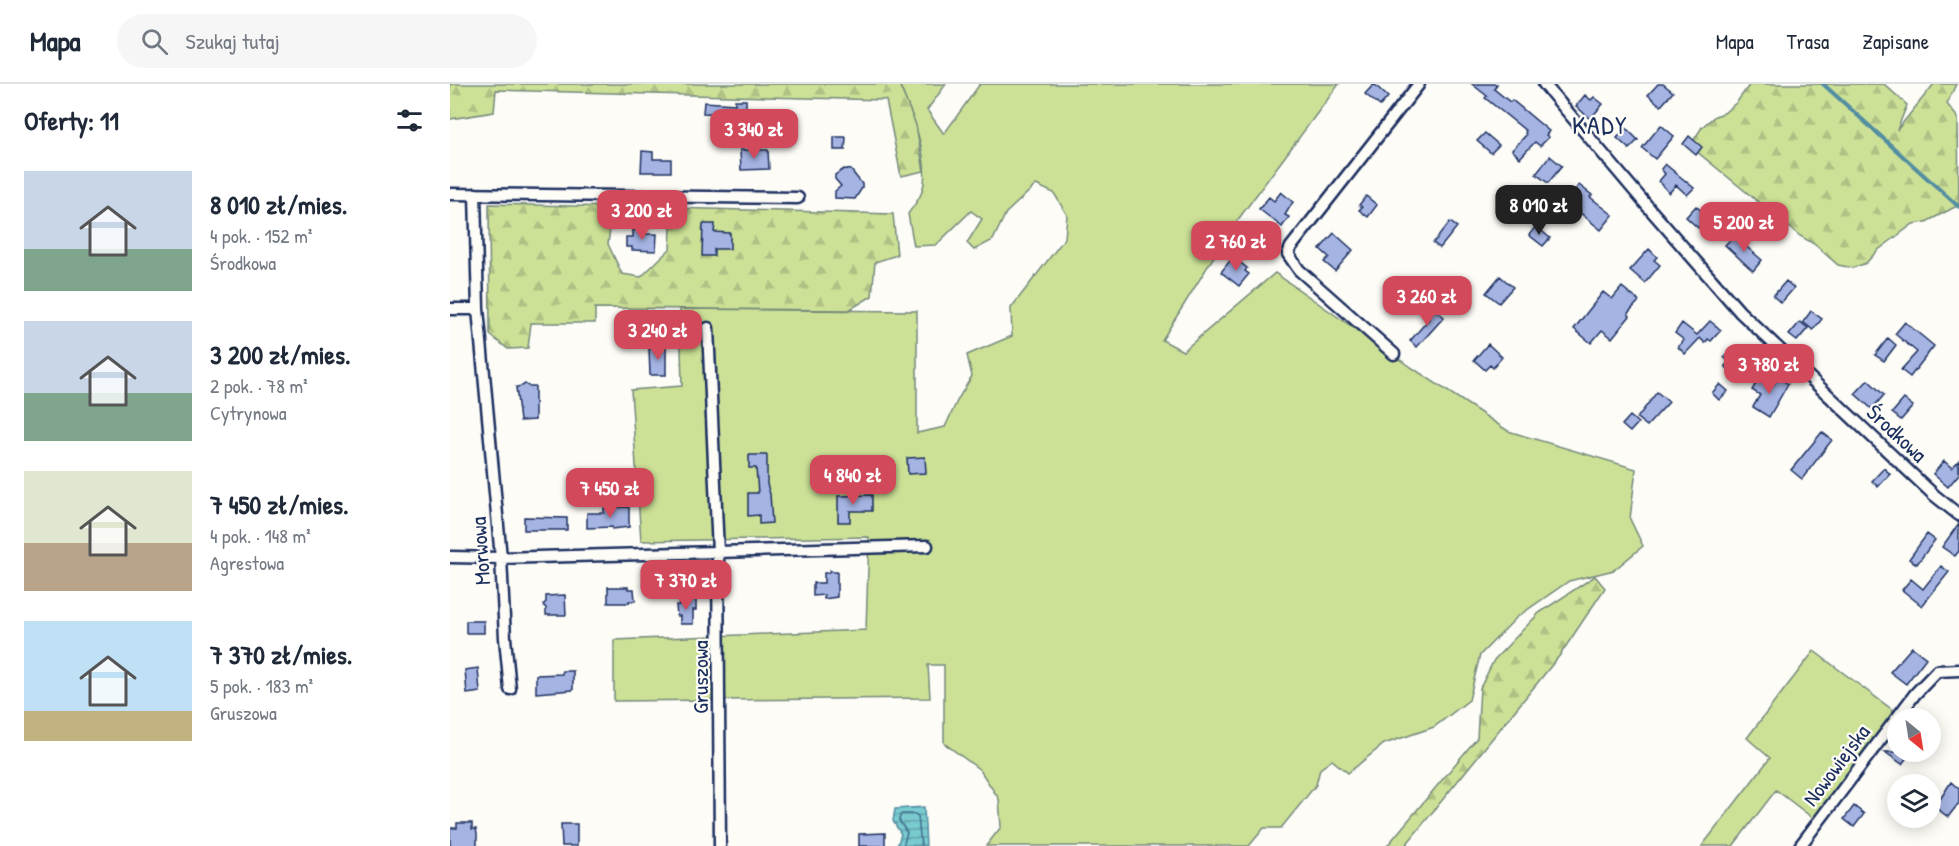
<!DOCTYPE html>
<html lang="pl">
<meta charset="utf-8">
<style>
body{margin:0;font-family:"Patrick Hand",sans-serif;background:#f6f6f7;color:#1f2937;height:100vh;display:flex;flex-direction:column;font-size:22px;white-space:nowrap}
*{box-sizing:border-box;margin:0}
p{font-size:20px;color:#747a83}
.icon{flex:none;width:33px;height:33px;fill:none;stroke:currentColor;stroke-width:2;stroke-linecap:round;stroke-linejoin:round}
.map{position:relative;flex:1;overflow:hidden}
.drawer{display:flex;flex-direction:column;background:#fff;width:450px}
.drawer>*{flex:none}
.needle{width:39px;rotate:150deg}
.buttons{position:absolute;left:1437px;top:624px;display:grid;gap:12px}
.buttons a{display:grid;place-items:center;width:54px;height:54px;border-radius:50%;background:#fff;box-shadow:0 3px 15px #0003;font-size:30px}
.price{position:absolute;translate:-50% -51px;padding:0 14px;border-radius:12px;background:#d1495b;color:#fff;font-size:20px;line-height:39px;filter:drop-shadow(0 2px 3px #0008)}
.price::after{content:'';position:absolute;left:50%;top:36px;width:18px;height:14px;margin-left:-9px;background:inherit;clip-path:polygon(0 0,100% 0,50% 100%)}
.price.active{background:#222;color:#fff}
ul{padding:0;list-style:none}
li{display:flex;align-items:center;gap:18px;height:150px;padding:0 24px}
li span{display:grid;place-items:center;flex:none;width:168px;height:120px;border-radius:0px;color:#555}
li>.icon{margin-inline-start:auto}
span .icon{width:72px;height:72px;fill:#fffc;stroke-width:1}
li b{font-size:26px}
h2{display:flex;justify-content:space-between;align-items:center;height:72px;padding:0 24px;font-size:26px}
header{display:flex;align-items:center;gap:36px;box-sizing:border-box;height:84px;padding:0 30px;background:#fff;border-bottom:2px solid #e0e1e3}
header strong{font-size:28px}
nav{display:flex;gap:33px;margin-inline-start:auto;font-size:21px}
.search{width:420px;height:54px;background:#f6f6f7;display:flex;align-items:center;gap:15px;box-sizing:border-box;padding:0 21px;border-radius:33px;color:#747a83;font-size:22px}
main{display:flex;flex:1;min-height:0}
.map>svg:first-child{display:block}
</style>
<header>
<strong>Mapa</strong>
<div class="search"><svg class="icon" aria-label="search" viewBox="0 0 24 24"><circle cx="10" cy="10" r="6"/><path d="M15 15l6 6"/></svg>Szukaj tutaj</div>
<nav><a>Mapa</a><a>Trasa</a><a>Zapisane</a></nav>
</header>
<main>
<section class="drawer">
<h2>Oferty: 11<svg class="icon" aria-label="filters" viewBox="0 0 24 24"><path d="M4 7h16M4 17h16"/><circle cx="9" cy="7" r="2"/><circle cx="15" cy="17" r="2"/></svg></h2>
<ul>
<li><span style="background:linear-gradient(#c9d6e8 65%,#7fa58c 0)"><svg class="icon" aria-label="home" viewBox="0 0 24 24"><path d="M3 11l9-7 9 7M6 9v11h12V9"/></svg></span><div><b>8 010 zł/mies.</b><p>4 pok. · 152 m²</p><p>Środkowa</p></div></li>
<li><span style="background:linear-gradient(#c9d6e8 60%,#7fa58c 0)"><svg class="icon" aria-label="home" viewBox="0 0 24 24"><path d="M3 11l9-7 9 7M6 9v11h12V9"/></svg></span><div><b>3 200 zł/mies.</b><p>2 pok. · 78 m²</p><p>Cytrynowa</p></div></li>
<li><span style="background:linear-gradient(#dfe7d0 60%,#b9a48a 0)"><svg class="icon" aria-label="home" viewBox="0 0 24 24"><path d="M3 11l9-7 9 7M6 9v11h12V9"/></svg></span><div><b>7 450 zł/mies.</b><p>4 pok. · 148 m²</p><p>Agrestowa</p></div></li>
<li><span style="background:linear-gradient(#bfe0f5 75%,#c2b280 0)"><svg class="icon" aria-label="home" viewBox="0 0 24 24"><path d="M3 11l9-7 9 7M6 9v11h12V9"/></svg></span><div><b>7 370 zł/mies.</b><p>5 pok. · 183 m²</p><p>Gruszowa</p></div></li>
</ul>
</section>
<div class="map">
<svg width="1509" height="762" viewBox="0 0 1509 762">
<defs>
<pattern id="forest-firs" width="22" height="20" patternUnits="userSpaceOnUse" patternTransform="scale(1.5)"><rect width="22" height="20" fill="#cce196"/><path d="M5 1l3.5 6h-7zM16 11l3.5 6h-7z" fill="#afc184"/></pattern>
<pattern id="water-rules" width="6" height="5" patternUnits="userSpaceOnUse" patternTransform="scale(1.5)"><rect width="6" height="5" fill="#79cbd0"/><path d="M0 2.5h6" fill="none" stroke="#62a5ac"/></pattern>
</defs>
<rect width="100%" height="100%" fill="#fdfcf7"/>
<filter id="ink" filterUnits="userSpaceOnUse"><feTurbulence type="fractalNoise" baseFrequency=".0167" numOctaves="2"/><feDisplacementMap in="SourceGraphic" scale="12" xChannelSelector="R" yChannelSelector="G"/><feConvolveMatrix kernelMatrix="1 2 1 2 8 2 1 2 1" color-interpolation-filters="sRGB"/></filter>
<g filter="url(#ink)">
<path fill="#cce196" stroke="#74887a" stroke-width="1.5" d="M 449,0 L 496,0 L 477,26 L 494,50 L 530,0 L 889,0 L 781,145 L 712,256 L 733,267 L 825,189 L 935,266 L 1058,347 L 1186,385 L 1180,435 L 1193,462 L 1164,486 L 1119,497 L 1067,533 L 1030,571 L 1019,616 L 984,643 L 934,660 L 898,689 L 882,676 L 870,685 L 866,701 L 831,744 L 814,744 L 799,762 L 536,762 L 551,743 L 549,715 L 530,686 L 494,659 L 494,581 L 478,581 L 480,614 L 164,617 L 164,556 L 416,546 L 419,453 L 191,457 L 181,306 L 232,302 L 230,225 L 467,227 L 467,349 L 495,343 L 508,315 L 522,292 L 517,271 L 562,252 L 561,224 L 615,154 L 617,131 L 604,109 L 586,101 L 556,129 L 543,156 L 524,166 L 517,159 L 532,135 L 521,127 L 486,161 L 464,162 L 458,130 C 462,124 468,117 471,110 C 483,82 461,27 449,0 Z
M 1364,567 L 1444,627 L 1364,735 L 1326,706 L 1283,762 L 1252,762 L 1320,674 L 1297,654 Z"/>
<path fill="url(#forest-firs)" stroke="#74887a" stroke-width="1.5" d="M 0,0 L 449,0 L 466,41 L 474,87 L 451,92 L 436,16 L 46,6 L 44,28 L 0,35 Z
M 1300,0 L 1434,0 L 1457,21 L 1447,46 L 1484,0 L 1506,0 L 1497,20 L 1508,34 L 1509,121 L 1476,138 L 1463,140 L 1427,167 L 1416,179 L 1403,184 L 1388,181 L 1364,160 L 1350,152 L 1240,62 L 1252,43 L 1265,32 L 1274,29 L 1287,18 Z
M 39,120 L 163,123 L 158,160 L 172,190 L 191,193 L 220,165 L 222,124 L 443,130 L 447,171 L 425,178 L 422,212 L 399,226 L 145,224 L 145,239 L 81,239 L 78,264 L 58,265 L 40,251 Z
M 1145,492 L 1155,504 L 1110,571 L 955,762 L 937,762 L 1027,654 L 1030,604 L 1044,576 L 1089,529 Z"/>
<path fill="url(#water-rules)" stroke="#538da2" stroke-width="1.5" d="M 474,723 L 476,762 L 447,762 L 451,750 L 443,737 L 445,725 Z"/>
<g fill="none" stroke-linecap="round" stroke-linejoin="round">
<path stroke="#416d8c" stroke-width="1.5" d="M 453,762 L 457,749 L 449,736 L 450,732 L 452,730 L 465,730 L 468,732 L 471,762"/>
<path stroke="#538da2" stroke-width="4" d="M 1373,0 L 1509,123"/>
</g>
<path fill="#a5b4e3" stroke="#1b2f5e" stroke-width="1.5" d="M 924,0 L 938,13 L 930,22 L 915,10 Z
M 1022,0 L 1047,0 L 1044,5 L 1060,18 L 1062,16 L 1099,47 L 1096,51 L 1099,53 L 1090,62 L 1085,58 L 1070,74 L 1062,66 L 1076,51 L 1075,49 L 1076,47 L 1035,14 L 1037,12 Z
M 1208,0 L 1213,0 L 1223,8 L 1211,22 L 1198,11 Z
M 1135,11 L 1141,16 L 1144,13 L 1153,20 L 1140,35 L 1126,22 Z
M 285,16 L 296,16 L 296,31 L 253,29 L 254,18 L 285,20 Z
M 1211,41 L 1224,52 L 1205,75 L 1192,64 Z
M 1176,44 L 1188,56 L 1179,65 L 1167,54 Z
M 1035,49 L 1049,61 L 1041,69 L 1027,57 Z
M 1239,52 L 1252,63 L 1246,71 L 1233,60 Z
M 384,53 L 396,53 L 395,66 L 384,66 Z
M 290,66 L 318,66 L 319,85 L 291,86 Z
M 192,67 L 203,68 L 203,75 L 221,75 L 221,88 L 191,88 Z
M 1100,72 L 1112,82 L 1098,99 L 1086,90 Z
M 1215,80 L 1244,104 L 1237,111 L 1226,101 L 1219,109 L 1209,97 L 1215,90 L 1211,85 Z
M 394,85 L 401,86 L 412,100 L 412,104 L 405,115 L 385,114 L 385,107 L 391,102 L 385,95 L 385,91 Z
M 1129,101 L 1142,111 L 1140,113 L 1163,131 L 1151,146 L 1129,128 L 1125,133 L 1115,125 L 1122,116 L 1119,113 Z
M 831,108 L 843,118 L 835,131 L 839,133 L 832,143 L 809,125 L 819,113 L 824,117 Z
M 916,112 L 927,121 L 918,133 L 909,126 L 912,123 L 909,121 Z
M 1246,122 L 1258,133 L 1248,144 L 1236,133 Z
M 1000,138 L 1007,143 L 990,164 L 983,159 Z
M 253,140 L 265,140 L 264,148 L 280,149 L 280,165 L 264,165 L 264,172 L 252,172 Z
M 1086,142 L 1100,154 L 1093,162 L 1079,151 Z
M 183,146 L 195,146 L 195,150 L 207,150 L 206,167 L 182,166 L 182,163 L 176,163 L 176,153 L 183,153 Z
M 884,149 L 903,166 L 885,187 L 874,178 L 879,173 L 870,165 Z
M 1284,152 L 1312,176 L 1303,187 L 1275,161 Z
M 1199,165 L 1207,173 L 1204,176 L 1210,181 L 1195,199 L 1180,186 Z
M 783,173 L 797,184 L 795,187 L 799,190 L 789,202 L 771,188 Z
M 1050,192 L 1063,203 L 1049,219 L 1036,209 Z
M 1336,197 L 1344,204 L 1331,219 L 1323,212 Z
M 1172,203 L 1189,217 L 1178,229 L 1180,232 L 1162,254 L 1152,246 L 1141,259 L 1124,245 L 1153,208 L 1162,215 Z
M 983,224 L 994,233 L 967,263 L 960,257 L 979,235 L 976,233 Z
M 1361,227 L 1372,235 L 1363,246 L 1353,238 Z
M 1260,237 L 1271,246 L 1261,257 L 1258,255 L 1255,259 L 1250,254 L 1235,270 L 1228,263 L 1234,256 L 1225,249 L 1232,239 L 1247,251 Z
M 1350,238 L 1358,244 L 1347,257 L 1339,251 Z
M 1455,238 L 1484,262 L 1460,293 L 1451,286 L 1467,268 L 1445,250 Z
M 1438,254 L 1446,261 L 1434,277 L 1425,271 Z
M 1038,260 L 1052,273 L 1043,284 L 1040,281 L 1035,286 L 1024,276 Z
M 216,263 L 216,291 L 200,291 L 199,264 Z
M 1285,265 L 1297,277 L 1289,287 L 1282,289 L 1275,282 L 1279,278 L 1274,273 Z
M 1310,293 L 1323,301 L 1328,293 L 1338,300 L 1319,333 L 1303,323 L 1310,311 L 1302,306 Z
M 1418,296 L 1434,311 L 1422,325 L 1405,310 Z
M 75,300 L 78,302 L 85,302 L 85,336 L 70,337 L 66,303 L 72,302 Z
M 1270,300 L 1278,307 L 1269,316 L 1262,309 Z
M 1207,308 L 1219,318 L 1197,342 L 1187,334 Z
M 1454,315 L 1463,322 L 1451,336 L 1442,329 Z
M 1180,332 L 1188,339 L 1180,348 L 1172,341 Z
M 1372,348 L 1382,356 L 1352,395 L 1341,386 Z
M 299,371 L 317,371 L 317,400 L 320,410 L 322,439 L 309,440 L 309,431 L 298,432 L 298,409 L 308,409 L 306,384 L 299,384 Z
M 475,373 L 476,389 L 458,390 L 457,374 Z
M 1509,376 L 1509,390 L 1498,403 L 1483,390 L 1494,377 L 1502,384 Z
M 1434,384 L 1440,390 L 1428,403 L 1422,397 Z
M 422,411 L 422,427 L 400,427 L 400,438 L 388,438 L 388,412 Z
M 179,423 L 179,443 L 162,445 L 162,443 L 137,444 L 137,429 L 154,429 L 154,424 Z
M 74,433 L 117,434 L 117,446 L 74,446 Z
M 1509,439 L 1509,467 L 1505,472 L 1492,463 Z
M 1477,450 L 1485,456 L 1467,480 L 1459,475 Z
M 1491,482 L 1499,488 L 1472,522 L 1452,506 L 1461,495 L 1473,505 Z
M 380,486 L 383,488 L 387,488 L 387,513 L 374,515 L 374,511 L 363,512 L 363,499 L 374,499 L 374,489 L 378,489 Z
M 158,503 L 178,503 L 178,505 L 184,505 L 185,517 L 179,517 L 179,519 L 158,519 Z
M 115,511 L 116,531 L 96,531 L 96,524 L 93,521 L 96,518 L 96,512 Z
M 246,515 L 246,526 L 243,526 L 243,540 L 230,540 L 230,532 L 227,532 L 226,521 L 230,521 L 229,516 Z
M 16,537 L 34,537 L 34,549 L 16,549 Z
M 1462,563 L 1476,574 L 1456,600 L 1440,588 Z
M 28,584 L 30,608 L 17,610 L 15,586 Z
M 112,587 L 123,587 L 123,606 L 86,609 L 86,591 L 112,590 Z
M 1435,668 L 1461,668 L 1452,680 Z
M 1501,698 L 1509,705 L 1509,719 L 1498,733 L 1485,723 Z
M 1404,722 L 1414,730 L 1404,743 L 1394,735 Z
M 7,739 L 22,739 L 22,745 L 26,745 L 27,750 L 27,762 L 0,762 L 0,744 L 7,744 Z
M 111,740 L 127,740 L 127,762 L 112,762 Z
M 435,749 L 435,762 L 409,762 L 409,750 Z"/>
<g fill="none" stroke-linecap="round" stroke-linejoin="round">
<defs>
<path id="minor" d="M 1094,0 L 1199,124 L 1290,228 L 1484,411 L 1509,431
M 0,110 L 348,114
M 25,110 L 28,225 L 51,474 L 55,554 L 60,605
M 0,225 L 28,225
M 258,244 L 268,468 L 270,762
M 944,270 L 849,186 L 838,170 L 841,163 L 969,0
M 0,473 L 51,474 L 477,462
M 1350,762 L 1465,610 L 1487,587 L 1509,586"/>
</defs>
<use href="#minor" stroke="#1b2f5e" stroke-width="15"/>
<use href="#minor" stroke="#fdfcf7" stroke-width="10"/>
</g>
</g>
<g text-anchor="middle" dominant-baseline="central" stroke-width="4.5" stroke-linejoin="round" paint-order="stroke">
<g font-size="22" fill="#1b2f5e" stroke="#fdfcf7">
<text transform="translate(1447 349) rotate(43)">Środkowa</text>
<text transform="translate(30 467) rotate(-94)">Morwowa</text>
<text transform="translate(250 593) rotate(-90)">Gruszowa</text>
<text transform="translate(1386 681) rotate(-53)">Nowowiejska</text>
</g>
<g font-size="26" letter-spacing="1.5" fill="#1b2f5e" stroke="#fdfcf7">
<text x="1150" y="40">KADY</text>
</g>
</g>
</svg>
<div class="buttons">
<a><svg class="needle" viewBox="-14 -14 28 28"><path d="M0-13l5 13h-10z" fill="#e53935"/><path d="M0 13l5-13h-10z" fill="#747a83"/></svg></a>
<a><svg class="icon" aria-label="layers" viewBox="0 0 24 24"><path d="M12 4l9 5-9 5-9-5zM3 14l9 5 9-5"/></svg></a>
</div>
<b class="price" style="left:304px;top:76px">3 340 zł</b>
<b class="price active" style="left:1089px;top:152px">8 010 zł</b>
<b class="price" style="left:192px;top:157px">3 200 zł</b>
<b class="price" style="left:1294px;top:169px">5 200 zł</b>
<b class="price" style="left:786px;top:188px">2 760 zł</b>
<b class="price" style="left:977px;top:243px">3 260 zł</b>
<b class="price" style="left:208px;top:277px">3 240 zł</b>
<b class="price" style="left:1319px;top:311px">3 780 zł</b>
<b class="price" style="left:403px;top:422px">4 840 zł</b>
<b class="price" style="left:160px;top:435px">7 450 zł</b>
<b class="price" style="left:236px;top:527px">7 370 zł</b>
</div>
</main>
